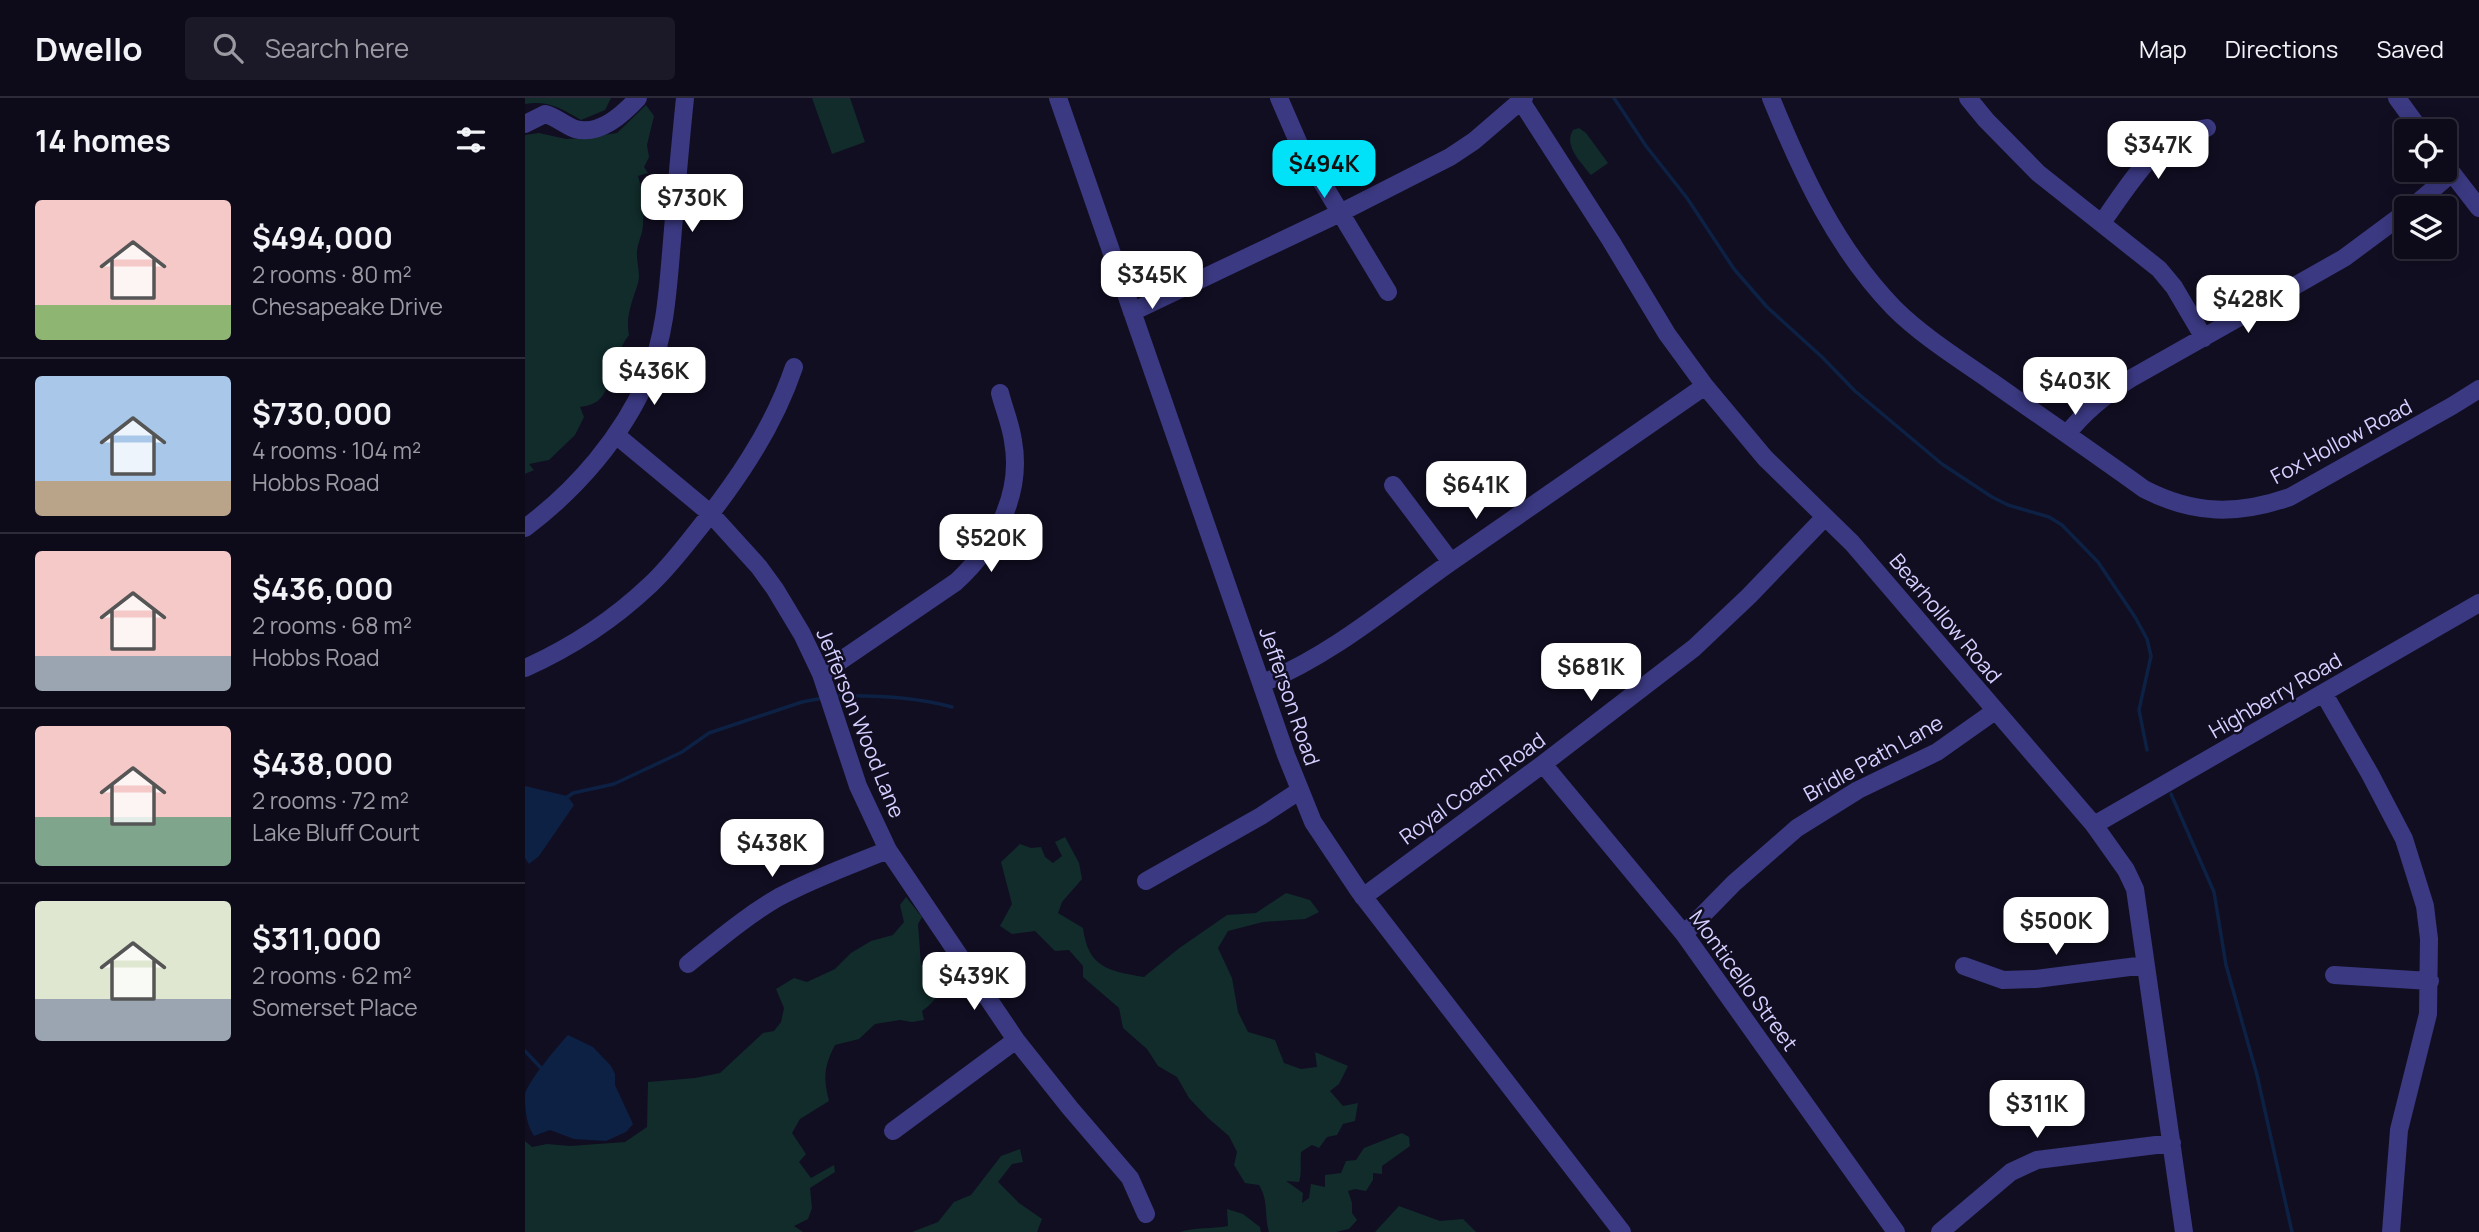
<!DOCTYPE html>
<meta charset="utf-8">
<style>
body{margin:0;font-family:Manrope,sans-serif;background:#1b1827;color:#f1f3f6;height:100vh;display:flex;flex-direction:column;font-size:26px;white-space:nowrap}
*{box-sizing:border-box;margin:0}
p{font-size:23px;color:#9a9aa2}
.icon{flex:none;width:38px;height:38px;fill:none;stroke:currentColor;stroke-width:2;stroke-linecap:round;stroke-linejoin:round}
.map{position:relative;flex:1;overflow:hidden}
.sheet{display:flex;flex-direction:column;background:#0d0a1a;width:525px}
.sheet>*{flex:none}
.fabs{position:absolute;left:1869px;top:21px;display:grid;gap:14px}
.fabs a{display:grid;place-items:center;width:63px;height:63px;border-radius:7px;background:#0d0a1a;box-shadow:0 4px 18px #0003,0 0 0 2px #2d2b39;font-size:35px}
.price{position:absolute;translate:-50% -60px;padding:0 16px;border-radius:14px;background:#fff;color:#222;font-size:23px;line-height:46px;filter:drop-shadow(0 2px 4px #0008)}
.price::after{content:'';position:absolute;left:50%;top:42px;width:21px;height:16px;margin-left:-10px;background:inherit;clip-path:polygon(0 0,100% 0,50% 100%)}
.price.active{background:#01e2f9;color:#111}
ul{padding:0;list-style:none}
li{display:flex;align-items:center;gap:21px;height:175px;padding:0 35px}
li+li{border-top:2px solid #2d2b39}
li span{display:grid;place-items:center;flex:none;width:196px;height:140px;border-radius:7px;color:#555}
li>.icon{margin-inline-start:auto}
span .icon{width:84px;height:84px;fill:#fffc;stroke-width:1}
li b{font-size:30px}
h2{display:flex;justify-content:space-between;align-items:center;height:84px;padding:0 35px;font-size:30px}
header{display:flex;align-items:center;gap:42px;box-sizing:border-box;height:98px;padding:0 35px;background:#0d0a1a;border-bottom:2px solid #2d2b39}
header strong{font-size:33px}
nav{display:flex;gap:38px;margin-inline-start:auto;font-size:24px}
.search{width:490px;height:63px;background:#1b1827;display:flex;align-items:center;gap:18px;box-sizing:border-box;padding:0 24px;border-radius:7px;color:#9a9aa2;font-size:26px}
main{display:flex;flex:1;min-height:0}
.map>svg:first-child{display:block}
</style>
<header>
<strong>Dwello</strong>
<div class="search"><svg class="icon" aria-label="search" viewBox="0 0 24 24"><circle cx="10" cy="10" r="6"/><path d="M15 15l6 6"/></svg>Search here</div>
<nav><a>Map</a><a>Directions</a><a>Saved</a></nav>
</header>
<main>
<section class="sheet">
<h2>14 homes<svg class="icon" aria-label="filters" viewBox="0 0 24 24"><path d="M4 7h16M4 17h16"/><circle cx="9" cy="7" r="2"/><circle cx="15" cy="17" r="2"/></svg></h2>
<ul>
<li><span style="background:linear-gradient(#f6c9c9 75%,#8fb573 0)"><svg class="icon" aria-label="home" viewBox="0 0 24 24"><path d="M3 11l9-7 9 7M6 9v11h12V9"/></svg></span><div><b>$494,000</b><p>2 rooms · 80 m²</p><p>Chesapeake Drive</p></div></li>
<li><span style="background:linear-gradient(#a9c7e8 75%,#b9a48a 0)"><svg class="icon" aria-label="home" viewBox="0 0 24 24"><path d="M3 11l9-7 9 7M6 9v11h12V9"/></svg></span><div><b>$730,000</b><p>4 rooms · 104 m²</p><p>Hobbs Road</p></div></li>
<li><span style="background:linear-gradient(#f6c9c9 75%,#9aa5b1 0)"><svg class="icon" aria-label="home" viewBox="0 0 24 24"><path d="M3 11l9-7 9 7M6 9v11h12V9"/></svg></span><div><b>$436,000</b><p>2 rooms · 68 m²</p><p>Hobbs Road</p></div></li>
<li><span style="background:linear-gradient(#f6c9c9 65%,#7fa58c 0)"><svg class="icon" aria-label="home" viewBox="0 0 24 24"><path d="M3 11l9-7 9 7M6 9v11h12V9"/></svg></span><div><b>$438,000</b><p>2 rooms · 72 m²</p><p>Lake Bluff Court</p></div></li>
<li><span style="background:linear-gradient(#dfe7d0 70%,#9aa5b1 0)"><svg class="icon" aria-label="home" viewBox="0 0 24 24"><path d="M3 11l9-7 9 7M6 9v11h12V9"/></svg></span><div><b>$311,000</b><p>2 rooms · 62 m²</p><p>Somerset Place</p></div></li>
</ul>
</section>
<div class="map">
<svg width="1954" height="1134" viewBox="0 0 1954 1134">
<rect width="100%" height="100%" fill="#110e22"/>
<path fill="#112c2b" d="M 0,0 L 86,0 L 80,12 L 56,22 C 37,11 23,2 0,6 Z
M 287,0 L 325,0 L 340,44 L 307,56 Z
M 121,7 L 129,18 L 122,47 L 124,59 L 119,69 L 123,75 L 113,78 C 118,93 119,110 118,126 C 118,135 113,144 112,153 C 111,163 116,176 113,185 C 108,202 100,218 104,237 C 94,249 94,262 83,273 L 88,279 L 84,284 L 76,281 L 83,287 C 77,302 71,307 55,309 L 59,319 L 50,337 L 24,362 L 4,366 L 9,372 L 0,376 L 0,37 L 14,35 L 41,41 L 60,40 L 92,35 Z
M 1054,30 L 1061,35 L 1083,65 L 1066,77 C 1057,65 1038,48 1048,32 Z
M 540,739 L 554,765 L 557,781 L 537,804 L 533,815 L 558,830 C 563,870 584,873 619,879 L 653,851 L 702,817 L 731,815 L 761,795 L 785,802 L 794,814 L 780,821 L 738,824 L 703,833 L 693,850 L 707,880 L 713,914 L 723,934 L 750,942 L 759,965 L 776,971 L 792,969 L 790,954 L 823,968 L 814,986 L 805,993 L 818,1008 L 833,1005 L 830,1023 L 818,1026 L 812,1037 L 802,1039 L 794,1050 L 787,1047 L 776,1054 C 775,1065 777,1074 774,1084 L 761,1083 L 778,1095 L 777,1105 L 784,1100 L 786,1086 L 800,1089 L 800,1077 L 816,1075 L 821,1063 L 831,1062 L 839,1050 L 877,1035 L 884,1039 L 885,1048 L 857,1068 L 857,1076 L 848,1075 L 848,1082 L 841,1093 L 830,1091 L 823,1093 L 827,1105 L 827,1115 L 832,1122 L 824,1131 L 811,1134 L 744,1134 C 739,1116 744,1104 734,1087 L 720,1085 L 709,1067 L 712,1054 L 704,1038 L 683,1020 L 664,1000 L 652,979 L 633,968 L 622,951 L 598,930 L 594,910 L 558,879 L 558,868 L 544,852 L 530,853 L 510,833 L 487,836 L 475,828 L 487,806 L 476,764 L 495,746 L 506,750 L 516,749 L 520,759 L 528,765 L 537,758 L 530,744 Z
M 381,799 L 397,819 L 393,826 L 396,867 L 412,871 C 416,892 415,900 397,913 L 399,922 L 387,924 L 375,922 L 350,926 L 334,941 L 310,947 C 299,968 298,980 304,1003 L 275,1021 L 267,1035 L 281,1056 L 274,1064 L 286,1080 L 309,1067 L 310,1074 L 285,1090 L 287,1110 L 283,1121 L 269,1128 L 278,1134 L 0,1134 L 0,1043 L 7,1049 L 22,1046 L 45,1048 L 100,1044 L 122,1029 L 123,984 L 170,980 L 195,975 L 238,935 L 249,933 L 256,924 L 259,910 L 251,891 L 269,880 L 282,884 L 310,871 L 326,855 L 346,843 L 368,837 L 379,824 L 375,807 Z
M 495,1051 L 498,1064 L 487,1066 L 473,1084 L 494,1105 L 517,1121 L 512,1134 L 387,1134 L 413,1124 L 429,1104 L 446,1097 L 476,1058 Z
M 874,1108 L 915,1123 L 938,1121 L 951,1134 L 850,1134 Z
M 702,1111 L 718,1116 L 735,1129 L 736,1134 L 655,1134 C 670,1129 687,1131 703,1128 Z"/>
<path fill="#0c2144" d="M 0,688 L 42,698 L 49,707 L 14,758 L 4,766 L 0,760 Z
M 43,937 L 68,949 L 86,968 L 90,976 L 90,987 L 108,1026 L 101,1034 L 81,1043 L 49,1041 L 25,1032 L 9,1038 C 1,1026 0,1011 0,996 C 4,982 33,948 43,937 Z"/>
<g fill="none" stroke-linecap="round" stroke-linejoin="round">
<path stroke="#0c2144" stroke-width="3.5" d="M 1089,0 L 1121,48 L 1162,100 L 1209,171 L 1242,209 L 1297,259 L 1330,293 L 1417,366 L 1467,399 L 1483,407 L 1524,419 L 1537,427 L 1573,464 L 1610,519 L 1622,541 L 1626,558 L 1614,612 L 1622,652
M 309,598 C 347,597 390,599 427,609
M 1646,696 L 1689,794 L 1701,867 L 1732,977 L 1767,1134
M 41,700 L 48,695 L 89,686 L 157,654 L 184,635 L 277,604 L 298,600
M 0,953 L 18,972"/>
<path stroke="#3b3981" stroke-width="18" d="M 533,0 L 761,657 L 788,724 L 834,793 L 1097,1134
M 754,0 L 774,46 L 863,194
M 994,0 L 1086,143 L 1142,236 L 1180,288 L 1240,360 L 1327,445 L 1569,727 L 1601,772 L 1610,791 L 1659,1134
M 1246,0 C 1277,76 1311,150 1369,210 C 1397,238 1434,261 1467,284 C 1518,320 1569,355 1619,391 C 1669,417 1713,417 1765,399 L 1927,308 L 1954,291
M 1443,0 L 1461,22 L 1513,75 L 1634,171 L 1649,189 L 1679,240
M 1872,0 L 1896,33
M 0,26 L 20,16 C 31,19 40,27 50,31 C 75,38 98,16 113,0
M 1920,66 L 1954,110
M 1886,110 L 1927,75
M 1577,125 C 1592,103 1630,45 1654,36 C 1663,33 1673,32 1682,30
M 607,214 L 815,115 L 925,59 L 949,43 L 999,0
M 1542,336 C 1560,313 1580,297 1605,281 L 1819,160 L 1881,114
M 91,337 L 186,416 L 234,469 L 250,491 L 277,536 L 296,576 L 333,688 L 363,752 L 491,942 L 545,1010 L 605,1080 L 621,1116
M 868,387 L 926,464
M 0,430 C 52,391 97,339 123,279 C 141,236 143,189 147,143 C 151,95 155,48 160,0
M 0,570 C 45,550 89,521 125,487 C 139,474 152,458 164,443 C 207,390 247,334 269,269
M 296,576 L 431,484 C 469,449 498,397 488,343 C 486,327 479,311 475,295
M 738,585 C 807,557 865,507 926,464 C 1010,405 1095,347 1180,288
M 1799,596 L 1845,676 L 1879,741 L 1900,808 L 1904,841 L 1903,916 L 1874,1032 L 1866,1134
M 1018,666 L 1159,836 L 1371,1134
M 1569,727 L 1954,505
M 621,783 L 736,718 L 774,693
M 838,799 L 1018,666 L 1169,550 L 1224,498 L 1300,419
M 1159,836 L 1209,785 L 1272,730 L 1333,692 L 1412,654 L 1470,613
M 163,866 C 192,843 221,818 254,799 C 289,780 326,767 363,752
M 1439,868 L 1478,882 L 1511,881 L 1620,867
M 1809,877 L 1905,883
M 368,1033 L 491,942
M 1415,1134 L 1486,1074 L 1512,1062 L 1647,1045"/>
</g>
<g text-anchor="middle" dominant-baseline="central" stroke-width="5" stroke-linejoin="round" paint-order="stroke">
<g font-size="21" fill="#d5d0ff" stroke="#110e22">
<text transform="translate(1816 343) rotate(-28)">Fox Hollow Road</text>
<text transform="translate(1421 520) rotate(50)">Bearhollow Road</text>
<text transform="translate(1750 597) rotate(-30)">Highberry Road</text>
<text transform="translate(765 598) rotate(71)">Jefferson Road</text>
<text transform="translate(336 625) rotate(68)">Jefferson Wood Lane</text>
<text transform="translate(1348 660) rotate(-29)">Bridle Path Lane</text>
<text transform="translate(947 690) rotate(-36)">Royal Coach Road</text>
<text transform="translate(1219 882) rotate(54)">Monticello Street</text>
</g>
</g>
</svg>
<div class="fabs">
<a><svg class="icon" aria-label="locate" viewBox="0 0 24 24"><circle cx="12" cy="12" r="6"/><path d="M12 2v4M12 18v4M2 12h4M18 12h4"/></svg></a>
<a><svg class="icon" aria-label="layers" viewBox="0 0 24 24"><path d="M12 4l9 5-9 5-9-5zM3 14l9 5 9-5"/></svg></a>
</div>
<b class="price" style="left:1633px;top:83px">$347K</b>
<b class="price active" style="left:799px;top:102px">$494K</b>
<b class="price" style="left:167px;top:136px">$730K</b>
<b class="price" style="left:627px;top:213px">$345K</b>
<b class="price" style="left:1723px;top:237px">$428K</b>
<b class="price" style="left:129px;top:309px">$436K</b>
<b class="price" style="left:1550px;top:319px">$403K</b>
<b class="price" style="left:951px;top:423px">$641K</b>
<b class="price" style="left:466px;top:476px">$520K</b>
<b class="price" style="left:1066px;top:605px">$681K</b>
<b class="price" style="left:247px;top:781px">$438K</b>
<b class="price" style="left:1531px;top:859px">$500K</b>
<b class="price" style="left:449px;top:914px">$439K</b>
<b class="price" style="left:1512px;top:1042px">$311K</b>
</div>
</main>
